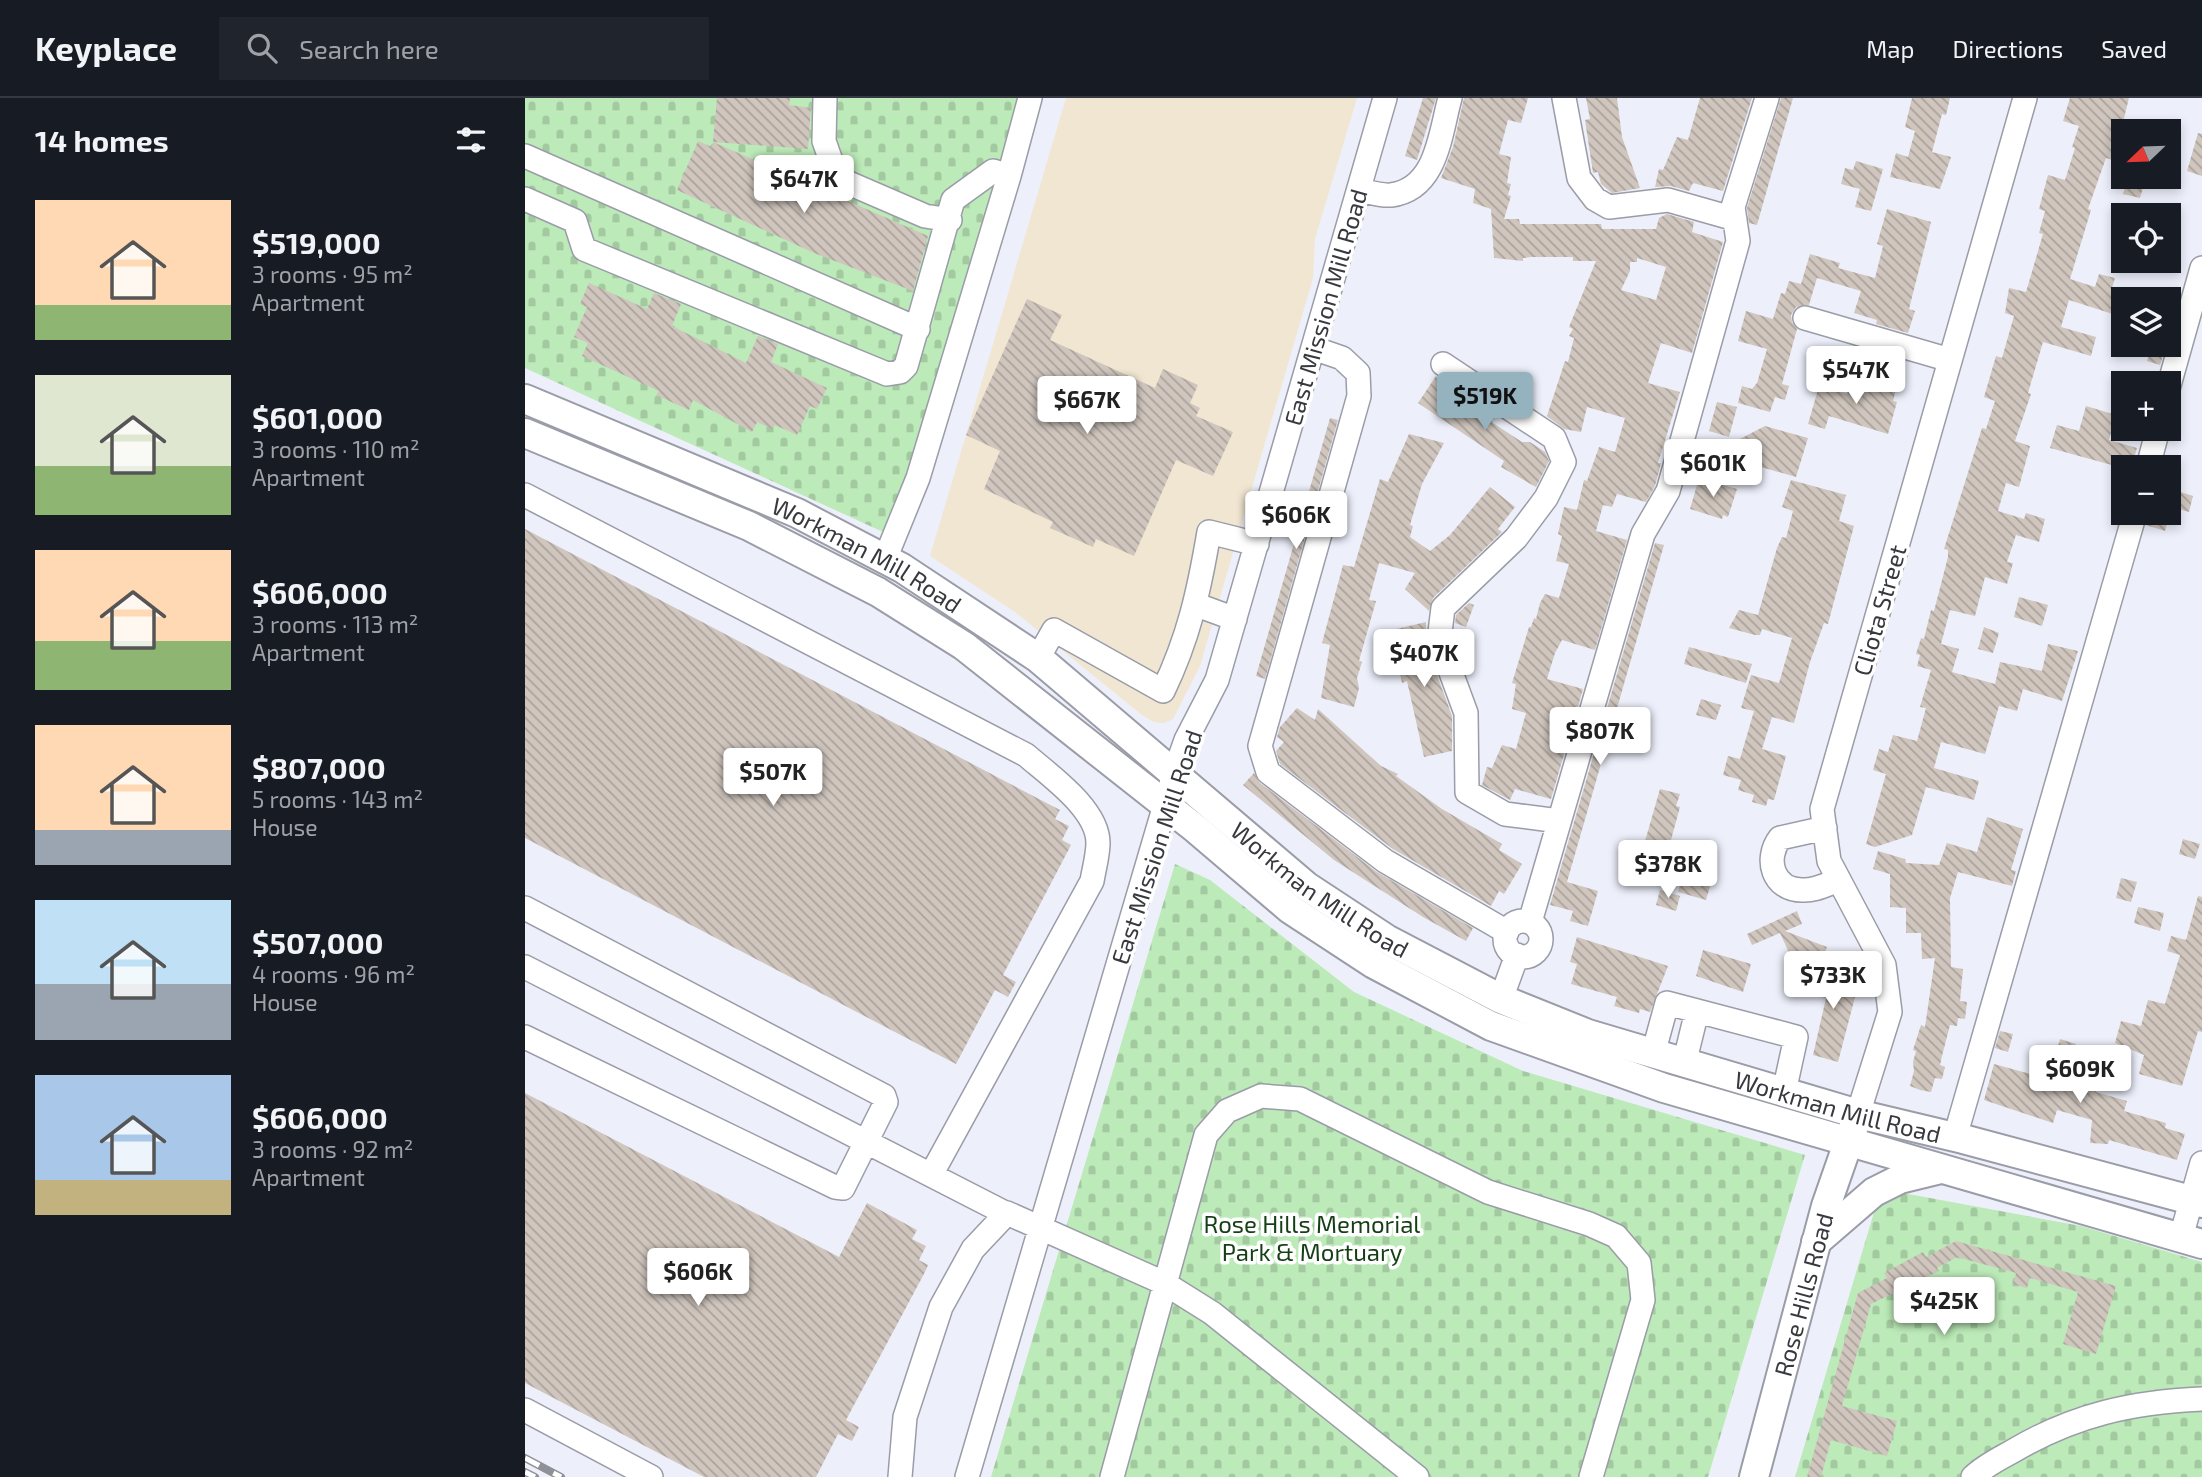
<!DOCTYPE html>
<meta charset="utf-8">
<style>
body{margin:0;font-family:"Exo 2",sans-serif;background:#20242c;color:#f1f3f6;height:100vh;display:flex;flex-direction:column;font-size:26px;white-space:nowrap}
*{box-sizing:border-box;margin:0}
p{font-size:23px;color:#9ea1a6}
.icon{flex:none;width:38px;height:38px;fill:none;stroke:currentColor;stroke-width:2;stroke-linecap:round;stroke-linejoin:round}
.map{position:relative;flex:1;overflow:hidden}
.details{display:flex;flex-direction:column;background:#171b24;width:525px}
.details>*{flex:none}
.needle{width:46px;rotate:247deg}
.buttons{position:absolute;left:1586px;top:21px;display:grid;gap:14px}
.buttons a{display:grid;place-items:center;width:70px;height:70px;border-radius:0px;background:#171b24;box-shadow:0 4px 10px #0003;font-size:35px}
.price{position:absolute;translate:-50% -60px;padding:0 16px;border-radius:7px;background:#fff;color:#222;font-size:23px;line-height:46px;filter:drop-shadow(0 2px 4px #0008)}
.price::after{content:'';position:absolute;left:50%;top:42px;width:21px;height:16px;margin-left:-10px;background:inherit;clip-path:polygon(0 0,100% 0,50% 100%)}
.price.selected{background:#95b3be;color:#111}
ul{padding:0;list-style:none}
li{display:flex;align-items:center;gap:21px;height:175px;padding:0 35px}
li span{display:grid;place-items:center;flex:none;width:196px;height:140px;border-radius:0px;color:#555}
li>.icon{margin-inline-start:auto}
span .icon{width:84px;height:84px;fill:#fffc;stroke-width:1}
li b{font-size:30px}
h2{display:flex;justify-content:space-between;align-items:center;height:84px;padding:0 35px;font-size:30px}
header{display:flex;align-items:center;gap:42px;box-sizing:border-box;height:98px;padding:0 35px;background:#171b24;border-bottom:2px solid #363941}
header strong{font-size:33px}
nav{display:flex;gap:38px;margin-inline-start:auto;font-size:24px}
.search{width:490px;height:63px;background:#20242c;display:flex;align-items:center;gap:18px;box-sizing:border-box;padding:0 24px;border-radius:0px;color:#9ea1a6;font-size:26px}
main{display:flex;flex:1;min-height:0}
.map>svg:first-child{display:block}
</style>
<header>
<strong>Keyplace</strong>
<div class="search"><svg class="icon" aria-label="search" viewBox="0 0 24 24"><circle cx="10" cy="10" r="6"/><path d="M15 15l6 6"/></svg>Search here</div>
<nav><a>Map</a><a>Directions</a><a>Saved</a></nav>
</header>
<main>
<section class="details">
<h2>14 homes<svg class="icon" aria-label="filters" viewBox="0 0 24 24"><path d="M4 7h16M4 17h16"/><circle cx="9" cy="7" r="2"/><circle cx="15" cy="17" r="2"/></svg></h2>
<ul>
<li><span style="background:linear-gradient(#ffd9b3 75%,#8fb573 0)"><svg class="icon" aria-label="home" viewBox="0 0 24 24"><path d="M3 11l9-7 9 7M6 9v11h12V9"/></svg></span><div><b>$519,000</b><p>3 rooms · 95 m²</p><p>Apartment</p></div></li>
<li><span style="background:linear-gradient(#dfe7d0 65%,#8fb573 0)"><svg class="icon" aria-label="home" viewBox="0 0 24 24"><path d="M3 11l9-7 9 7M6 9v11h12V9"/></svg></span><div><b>$601,000</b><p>3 rooms · 110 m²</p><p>Apartment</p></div></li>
<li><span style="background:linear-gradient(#ffd9b3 65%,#8fb573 0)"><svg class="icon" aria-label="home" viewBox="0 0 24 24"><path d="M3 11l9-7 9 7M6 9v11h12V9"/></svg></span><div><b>$606,000</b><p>3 rooms · 113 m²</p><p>Apartment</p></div></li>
<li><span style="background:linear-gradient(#ffd9b3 75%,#9aa5b1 0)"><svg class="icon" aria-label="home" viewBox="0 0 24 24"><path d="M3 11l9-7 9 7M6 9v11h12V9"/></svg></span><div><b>$807,000</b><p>5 rooms · 143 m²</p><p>House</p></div></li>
<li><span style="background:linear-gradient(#bfe0f5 60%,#9aa5b1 0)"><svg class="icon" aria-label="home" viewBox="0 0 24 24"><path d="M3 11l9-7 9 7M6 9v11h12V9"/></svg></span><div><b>$507,000</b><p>4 rooms · 96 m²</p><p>House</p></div></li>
<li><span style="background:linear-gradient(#a9c7e8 75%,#c2b280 0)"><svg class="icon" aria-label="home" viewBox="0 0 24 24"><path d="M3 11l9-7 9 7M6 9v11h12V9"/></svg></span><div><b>$606,000</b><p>3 rooms · 92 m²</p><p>Apartment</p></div></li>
</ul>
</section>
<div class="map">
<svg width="1677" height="1379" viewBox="0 0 1677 1379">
<defs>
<pattern id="cemetery-stones" width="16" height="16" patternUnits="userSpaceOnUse" patternTransform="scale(1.75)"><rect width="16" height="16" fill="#bceab8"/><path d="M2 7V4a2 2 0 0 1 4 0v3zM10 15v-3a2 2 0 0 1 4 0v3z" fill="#a2c99f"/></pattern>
<pattern id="building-back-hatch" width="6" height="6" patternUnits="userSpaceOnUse" patternTransform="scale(1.75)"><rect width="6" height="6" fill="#d0c6be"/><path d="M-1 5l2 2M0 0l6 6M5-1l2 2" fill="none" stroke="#aaa29c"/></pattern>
</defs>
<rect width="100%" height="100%" fill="#edf0fb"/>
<path fill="#f0e6d1" d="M 541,0 L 832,0 L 790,141 L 788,180 L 675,568 L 648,621 L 639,625 L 629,624 L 617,617 L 490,514 L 405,458 Z"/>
<path fill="url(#cemetery-stones)" d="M 0,0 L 508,0 L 369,439 L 0,270 Z
M 650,766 L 685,782 L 829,894 L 998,973 L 1280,1057 L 1183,1379 L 466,1379 Z
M 1356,1091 L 1556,1128 L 1677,1164 L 1677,1379 L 1270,1379 Z"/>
<path fill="url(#building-back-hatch)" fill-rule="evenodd" d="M 192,0 L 265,0 L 264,7 L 286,10 L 283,51 L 188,44 Z
M 898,0 L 911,0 L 892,62 L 880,58 Z
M 939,0 L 1003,0 L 996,25 L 983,22 L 974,56 L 986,59 L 982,85 L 986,86 L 983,97 L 986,98 L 979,121 L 994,121 L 995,126 L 1076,126 L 1077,131 L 1131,131 L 1134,120 L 1142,116 L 1169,124 L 1167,134 L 1198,144 L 1167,255 L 1136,245 L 1123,285 L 1155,294 L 1133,365 L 1136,365 L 1130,388 L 1121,404 L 1092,396 L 1087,409 L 1078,407 L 1071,433 L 1102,442 L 1070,552 L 1037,542 L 1030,555 L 1022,581 L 1058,591 L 1026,701 L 990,691 L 985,702 L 957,687 L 962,669 L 967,670 L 977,647 L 991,651 L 1001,615 L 987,611 L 991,586 L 987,585 L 1004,529 L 1006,529 L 1009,520 L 1011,521 L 1015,505 L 1020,496 L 1034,500 L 1044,466 L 1031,463 L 1037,438 L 1033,436 L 1039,409 L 1052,412 L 1059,382 L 1062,383 L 1074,349 L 1090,354 L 1100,320 L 1062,309 L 1056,334 L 1039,331 L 1022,318 L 1040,263 L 1043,264 L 1049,240 L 1044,238 L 1048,231 L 1044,229 L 1071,163 L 1048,163 L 1048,159 L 1006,159 L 998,160 L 998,163 L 969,160 L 966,111 L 948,105 L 950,91 L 916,80 L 928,49 ZM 1112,160 L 1141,169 L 1131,202 L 1096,192 L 1105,173 L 1105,164 L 1112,164 Z
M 1061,0 L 1092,0 L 1097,39 L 1115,90 L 1087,95 L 1076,86 L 1073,74 L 1068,75 L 1060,22 L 1065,21 Z
M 1175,0 L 1227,0 L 1198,93 L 1168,85 L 1164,93 L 1146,88 L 1130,89 L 1134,71 L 1138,72 L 1152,39 L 1163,42 Z
M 1256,0 L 1268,0 L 1232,127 L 1224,125 L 1222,110 Z
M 1387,0 L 1425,0 L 1421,17 L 1417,16 L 1407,54 L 1426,59 L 1415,91 L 1365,79 L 1371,55 L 1383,59 L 1390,33 L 1380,29 Z
M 1545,0 L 1604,0 L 1598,24 L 1598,65 L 1581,60 L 1563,111 L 1566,112 L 1545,181 L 1570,189 L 1574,176 L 1590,180 L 1587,190 L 1598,194 L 1598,215 L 1594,218 L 1544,202 L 1536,229 L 1571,239 L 1566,258 L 1518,244 L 1503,295 L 1506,296 L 1490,343 L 1505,348 L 1494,389 L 1481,385 L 1473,413 L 1499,421 L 1501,415 L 1520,421 L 1514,444 L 1491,437 L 1482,464 L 1488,465 L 1482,486 L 1460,479 L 1450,518 L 1425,512 L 1416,546 L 1434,551 L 1427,574 L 1470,586 L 1475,564 L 1517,573 L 1523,546 L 1553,553 L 1537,603 L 1498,591 L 1492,613 L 1474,608 L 1460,656 L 1416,644 L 1409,670 L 1454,683 L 1449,702 L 1401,689 L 1387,737 L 1350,749 L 1341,746 L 1361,676 L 1348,672 L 1354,651 L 1363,654 L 1368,637 L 1392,643 L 1401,610 L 1395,609 L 1406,572 L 1392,568 L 1395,557 L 1391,556 L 1396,540 L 1399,541 L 1406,512 L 1409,513 L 1423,459 L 1423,452 L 1419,451 L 1457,330 L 1461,331 L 1470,303 L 1459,299 L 1471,258 L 1477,260 L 1489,218 L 1480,215 L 1484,190 L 1501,194 L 1518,136 L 1514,135 L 1520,113 L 1514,111 L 1523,77 L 1540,82 L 1550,50 L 1547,49 L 1554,28 L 1538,23 Z
M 1673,35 L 1677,36 L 1677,78 L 1662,73 Z
M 173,43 L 187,49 L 188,44 L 403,138 L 388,193 L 289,155 L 152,92 Z
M 1331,63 L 1358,71 L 1346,113 L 1330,109 L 1335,91 L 1316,86 L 1320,70 L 1328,72 Z
M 1603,79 L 1621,79 L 1615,100 L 1598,96 Z
M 1362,111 L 1406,124 L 1384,211 L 1390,213 L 1383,235 L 1351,226 L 1352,222 L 1329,215 L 1336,193 L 1292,180 L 1284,207 L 1271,209 L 1266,217 L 1267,224 L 1272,231 L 1257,286 L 1264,288 L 1260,302 L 1250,299 L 1245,314 L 1213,305 L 1217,288 L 1227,291 L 1232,285 L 1242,251 L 1213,243 L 1221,213 L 1248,221 L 1256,195 L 1260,196 L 1264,183 L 1276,186 L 1285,156 L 1315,165 L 1313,170 L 1350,180 L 1358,148 L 1352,146 Z
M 64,185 L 122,211 L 129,195 L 156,206 L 147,228 L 221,265 L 233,238 L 253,246 L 246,264 L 302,290 L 292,311 L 285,308 L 272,337 L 250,327 L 247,331 L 232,324 L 227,334 L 168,302 L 164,312 L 131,297 L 134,293 L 57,258 L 63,245 L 49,239 L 62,209 L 55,206 Z
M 502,201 L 537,217 L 525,242 L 630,290 L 638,271 L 673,287 L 665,305 L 675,310 L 671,318 L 708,334 L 688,378 L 651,362 L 609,458 L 571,441 L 568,449 L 525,430 L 528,424 L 459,391 L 475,353 L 441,337 Z
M 1627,247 L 1641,247 L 1635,267 L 1622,263 Z
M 911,278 L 942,299 L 942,303 L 964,317 L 968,325 L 997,344 L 1005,344 L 1020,354 L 1024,363 L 1011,389 L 976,369 L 979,363 L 893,305 Z
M 1339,281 L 1371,291 L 1368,303 L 1372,304 L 1363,336 L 1304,318 L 1300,331 L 1283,326 L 1294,288 L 1322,296 L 1326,283 L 1337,286 Z
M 1192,304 L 1212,309 L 1204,339 L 1184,333 Z
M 1561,308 L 1591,317 L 1584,342 L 1612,350 L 1606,369 L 1594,369 L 1525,350 L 1532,327 L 1554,333 Z
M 805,320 L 813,322 L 740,581 L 731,578 Z
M 1240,328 L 1283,340 L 1271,379 L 1201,359 L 1205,346 Z
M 884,336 L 919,345 L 897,386 L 885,427 L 888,428 L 885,439 L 905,453 L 925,437 L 965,389 L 990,409 L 973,431 L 977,434 L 908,500 L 904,513 L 880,491 L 890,475 L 854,465 L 844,502 L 851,503 L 834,563 L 837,564 L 832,580 L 834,590 L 829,609 L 796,600 L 805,547 L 797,545 L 818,467 L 829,469 L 855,381 L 863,384 Z
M 1174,380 L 1212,391 L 1203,419 L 1198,417 L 1197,421 L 1165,411 Z
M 1266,382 L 1321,397 L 1314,423 L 1329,428 L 1303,526 L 1299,525 L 1285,564 L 1269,625 L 1247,619 L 1237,651 L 1261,658 L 1249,702 L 1243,701 L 1241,708 L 1227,704 L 1229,697 L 1213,692 L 1216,682 L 1198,677 L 1203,658 L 1215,661 L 1229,613 L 1216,610 L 1226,577 L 1254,585 L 1267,540 L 1237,531 L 1235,537 L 1230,537 L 1204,530 L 1214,512 L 1233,517 L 1252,450 L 1257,439 L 1261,440 L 1268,413 L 1257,409 Z
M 1643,390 L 1668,398 L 1664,414 L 1643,408 Z
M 1624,415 L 1645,415 L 1640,433 L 1621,427 Z
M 0,431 L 535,712 L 530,721 L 544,728 L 537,742 L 546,747 L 478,877 L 491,884 L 483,899 L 470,892 L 431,966 L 0,740 Z
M 1130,445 L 1139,447 L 1042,784 L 1073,793 L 1063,828 L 1045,823 L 1048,813 L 1025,807 Z
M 1494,499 L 1523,507 L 1517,528 L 1489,519 Z
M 944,505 L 949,507 L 941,529 L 930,525 L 931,517 Z
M 901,524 L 901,547 L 927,618 L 927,653 L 899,659 L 882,583 L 877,585 L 875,576 L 872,577 L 867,532 Z
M 1459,529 L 1474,535 L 1468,555 L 1453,551 Z
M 1164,549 L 1227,566 L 1221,585 L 1159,566 Z
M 1176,601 L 1196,607 L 1191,622 L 1171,617 Z
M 772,610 L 790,622 L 793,611 L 856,668 L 873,676 L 871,678 L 917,711 L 977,746 L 974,752 L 997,766 L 979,796 L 974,793 L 966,808 L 868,751 L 755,666 L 751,653 L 759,644 L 752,639 L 755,629 Z
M 729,675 L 735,685 L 852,774 L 948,830 L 941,843 L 898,819 L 809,762 L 718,687 Z
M 1135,691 L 1155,696 L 1151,708 L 1155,709 L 1140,764 L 1116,757 Z
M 1462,719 L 1498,731 L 1486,772 L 1491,773 L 1487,788 L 1433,774 L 1425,800 L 1426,869 L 1438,871 L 1435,903 L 1442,904 L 1440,921 L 1433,920 L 1432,928 L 1425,927 L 1417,958 L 1415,967 L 1420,969 L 1417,981 L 1410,980 L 1406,994 L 1395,992 L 1385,988 L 1389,973 L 1388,964 L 1391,953 L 1388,952 L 1396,927 L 1400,929 L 1410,860 L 1397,861 L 1396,835 L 1381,835 L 1381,810 L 1365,809 L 1365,776 L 1348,771 L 1353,753 L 1380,761 L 1381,765 L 1414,767 L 1422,745 L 1452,754 Z
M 1658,741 L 1675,746 L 1670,761 L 1654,756 Z
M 1158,775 L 1186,785 L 1181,802 L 1153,794 Z
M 1596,780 L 1612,784 L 1606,804 L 1591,800 Z
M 1135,792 L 1155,798 L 1151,813 L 1131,807 Z
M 1673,798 L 1677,799 L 1677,934 L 1673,933 L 1657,988 L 1614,976 L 1619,957 L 1590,945 L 1596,923 L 1616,928 L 1623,902 L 1640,906 L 1655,857 L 1642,853 L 1646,838 L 1661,842 Z
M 1613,809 L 1639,815 L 1635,833 L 1609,825 Z
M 1272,813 L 1277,826 L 1260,833 L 1302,849 L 1290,880 L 1272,872 L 1255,835 L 1227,847 L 1222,836 Z
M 1052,839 L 1143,868 L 1125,914 L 1115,911 L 1114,915 L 1089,908 L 1092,899 L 1046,886 L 1052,866 L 1045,864 Z
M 1178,852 L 1226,866 L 1218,894 L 1171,878 Z
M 1314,868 L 1325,885 L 1335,880 L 1313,964 L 1288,957 L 1301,900 L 1273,892 Z
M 1475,933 L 1488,936 L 1483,954 L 1470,950 Z
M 1535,941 L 1551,946 L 1543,974 L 1573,983 L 1571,994 L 1602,1003 L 1599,1013 L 1641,1025 L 1640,1030 L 1660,1036 L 1652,1062 L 1584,1042 L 1583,1046 L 1565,1045 L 1567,1022 L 1532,1012 L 1528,1025 L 1459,1002 L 1469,966 L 1524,981 Z
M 0,995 L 314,1159 L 342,1105 L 392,1132 L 387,1141 L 401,1148 L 394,1162 L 403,1167 L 400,1174 L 321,1322 L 334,1329 L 327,1343 L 313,1336 L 291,1379 L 179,1379 L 0,1285 Z
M 1431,1143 L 1591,1188 L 1571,1256 L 1538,1246 L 1553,1194 L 1505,1180 L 1502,1190 L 1488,1186 L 1491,1175 L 1432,1159 L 1412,1170 L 1414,1173 L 1346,1206 L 1317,1308 L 1372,1323 L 1362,1358 L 1306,1342 L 1296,1379 L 1282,1379 L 1333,1195 L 1362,1180 L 1359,1175 L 1398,1154 L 1401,1159 Z"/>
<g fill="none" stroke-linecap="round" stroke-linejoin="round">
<defs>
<path id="minor" d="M 300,0 L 299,43 L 312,80 L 400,118 L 425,122
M 1039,0 L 1054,80 L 1070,101 L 1084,109 L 1143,102 L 1210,121
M 0,58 L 393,231
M 834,92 C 844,94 856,98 866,97 C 912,91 915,36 925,0
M 0,101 L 50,123 L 59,151 L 362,276 L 375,274 L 381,268 L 428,102 L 468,73 L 484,78 L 505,0
M 1280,220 L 1425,262
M 788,250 L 817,260 L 833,275 L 834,298 L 735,648 L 743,674 L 860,763 L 982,834
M 918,266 L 1029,340 L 1039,364 L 1021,400 L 991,440 L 918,510 L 914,542 L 941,615 L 942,694 L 980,716 L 1034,723
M 1643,291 L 1677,170
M 1623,369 L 1633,331
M 0,397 L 501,657 C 524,677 573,711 573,745 C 573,757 569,771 567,783 L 406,1077
M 360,461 L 393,380 L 484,78
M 672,507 L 710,521
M 513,560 L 529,532 L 638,593 C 664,539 674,493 684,434 L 732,446
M 1300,730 L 1255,740 C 1239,761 1248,792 1277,792 C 1290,793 1302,786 1314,782
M 0,810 L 359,998 L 361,1004 L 318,1090 L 310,1089 L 0,939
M980 841a18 18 0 1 1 36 0a18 18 0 1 1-36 0Z
M 1005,824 L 1118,436 L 1143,393 L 1213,143 L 1208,109 L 1242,0
M 0,869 L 482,1116
M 976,901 L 992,857
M 1128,956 L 1142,905 L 1271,939 L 1259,994
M 1159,966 L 1172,913
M 1333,1016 L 1365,914 L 1359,867 L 1304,763 L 1297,711 L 1500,0
M 1430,1039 L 1610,415
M 1656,1139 L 1677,1065
M 0,1312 L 126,1379
M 375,1379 L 380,1319 L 416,1209 L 448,1151 L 482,1115 L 639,1185 L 687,1215 L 892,1379
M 442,1379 L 650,673 L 661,642 L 692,582 L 860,0
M 587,1379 L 681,1037 L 702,1013 L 736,998 L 775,1001 L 963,1094 L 1064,1126 L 1091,1138 L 1114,1165 L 1118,1202 L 1066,1379
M 1448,1379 C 1459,1368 1474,1361 1488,1353 C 1549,1317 1607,1304 1677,1301"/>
<g id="major">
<path id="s1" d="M 0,301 L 272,415 L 377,470 L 513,560 L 781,788 L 863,842 L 976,901 L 1063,936 L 1333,1016 L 1438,1041 L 1677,1105"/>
<path d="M 0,335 L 224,428 L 353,494 L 439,548 L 671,731 L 765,811 L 849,866 L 966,928 L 1139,990 L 1677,1146"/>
<path d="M 1291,1144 L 1349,1094 L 1375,1081 L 1416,1071"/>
<path id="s2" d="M 1229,1379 L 1301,1108 L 1330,1025"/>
</g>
</defs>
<use href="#minor" stroke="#9a9ca7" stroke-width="26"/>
<use href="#major" stroke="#9a9ca7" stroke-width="32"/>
<use href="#minor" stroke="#fff" stroke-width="23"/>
<use href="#major" stroke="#fff" stroke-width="28"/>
<defs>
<path id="rail" d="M 0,1360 L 36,1379
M 0,1374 L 10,1379"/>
</defs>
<use href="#rail" stroke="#8f9199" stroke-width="8"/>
<use href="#rail" stroke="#fff" stroke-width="5" stroke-dasharray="16" stroke-linecap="butt"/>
</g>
<g text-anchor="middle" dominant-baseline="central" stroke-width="7" stroke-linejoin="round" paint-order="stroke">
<g font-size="24" fill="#38393e" stroke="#fff">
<text transform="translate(800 209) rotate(-74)">East Mission Mill Road</text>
<text stroke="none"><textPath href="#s1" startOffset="376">Workman Mill Road</textPath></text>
<text transform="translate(1354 512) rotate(-74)">Cliota Street</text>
<text transform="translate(631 749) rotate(-72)">East Mission Mill Road</text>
<text stroke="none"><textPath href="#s1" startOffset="942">Workman Mill Road</textPath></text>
<text stroke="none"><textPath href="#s1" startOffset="1508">Workman Mill Road</textPath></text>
<text stroke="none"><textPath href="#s2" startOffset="189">Rose Hills Road</textPath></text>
</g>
<g font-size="24" fill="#153f14" stroke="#fff">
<text x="787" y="1125">Rose Hills Memorial<tspan x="787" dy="28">Park &amp; Mortuary</tspan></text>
</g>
</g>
</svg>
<div class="buttons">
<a><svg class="needle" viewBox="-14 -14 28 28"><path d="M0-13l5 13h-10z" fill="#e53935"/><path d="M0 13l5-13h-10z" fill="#9ea1a6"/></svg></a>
<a><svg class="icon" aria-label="locate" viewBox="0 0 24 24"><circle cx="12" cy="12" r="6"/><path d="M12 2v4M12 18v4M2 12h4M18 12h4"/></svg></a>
<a><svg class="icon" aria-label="layers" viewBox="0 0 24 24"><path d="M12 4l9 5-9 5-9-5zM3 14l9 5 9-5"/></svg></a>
<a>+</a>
<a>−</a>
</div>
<b class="price" style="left:279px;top:117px">$647K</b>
<b class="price" style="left:1331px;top:308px">$547K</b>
<b class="price selected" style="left:960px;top:334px">$519K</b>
<b class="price" style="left:562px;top:338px">$667K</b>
<b class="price" style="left:1188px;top:401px">$601K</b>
<b class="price" style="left:771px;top:453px">$606K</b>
<b class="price" style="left:899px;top:591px">$407K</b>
<b class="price" style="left:1075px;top:669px">$807K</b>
<b class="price" style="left:248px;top:710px">$507K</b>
<b class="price" style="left:1143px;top:802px">$378K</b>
<b class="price" style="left:1308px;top:913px">$733K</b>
<b class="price" style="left:1555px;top:1007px">$609K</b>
<b class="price" style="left:173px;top:1210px">$606K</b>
<b class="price" style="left:1419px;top:1239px">$425K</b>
</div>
</main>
